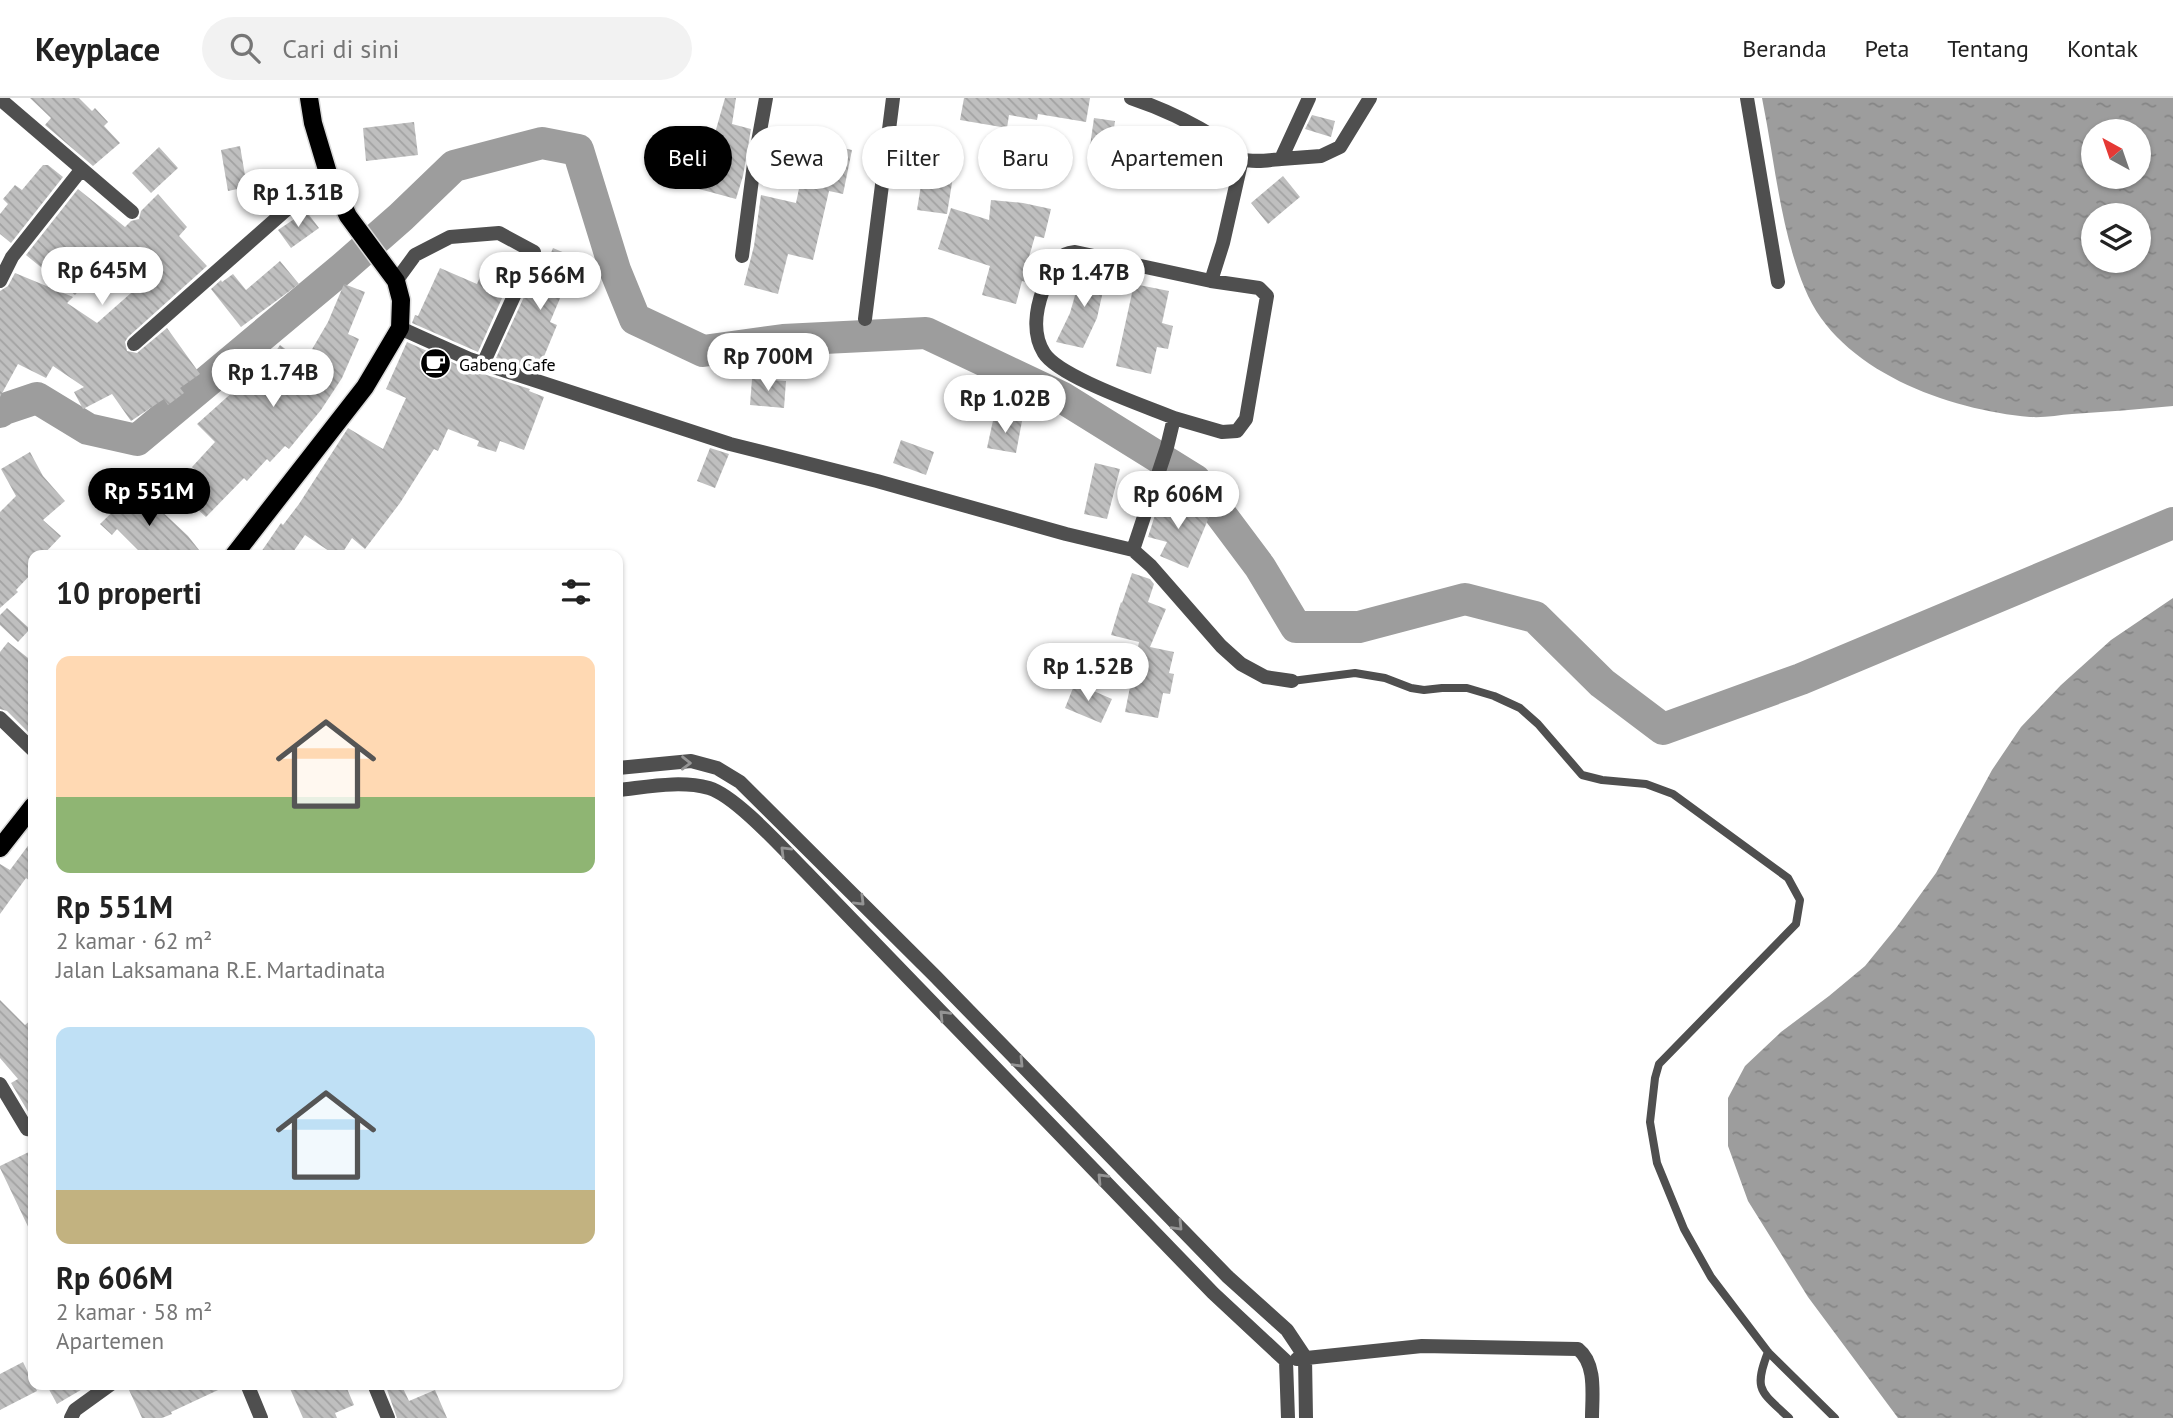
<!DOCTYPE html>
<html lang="id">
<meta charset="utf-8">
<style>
body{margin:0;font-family:"PT Sans",sans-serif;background:#f2f2f2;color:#222;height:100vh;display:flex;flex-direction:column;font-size:26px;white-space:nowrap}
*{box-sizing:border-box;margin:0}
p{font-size:23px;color:#767676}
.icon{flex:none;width:38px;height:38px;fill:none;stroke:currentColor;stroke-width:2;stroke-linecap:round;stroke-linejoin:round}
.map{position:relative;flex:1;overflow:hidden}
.sheet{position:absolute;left:28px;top:452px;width:595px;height:840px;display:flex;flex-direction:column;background:#fff;border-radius:14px;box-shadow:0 2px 5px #0004}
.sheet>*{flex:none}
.top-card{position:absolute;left:644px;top:28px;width:665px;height:63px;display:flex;gap:14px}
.needle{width:46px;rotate:320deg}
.controls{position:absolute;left:2081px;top:21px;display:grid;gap:14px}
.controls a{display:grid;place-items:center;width:70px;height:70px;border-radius:50%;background:#fff;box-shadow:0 2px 5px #0004;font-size:35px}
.price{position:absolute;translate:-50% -60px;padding:0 16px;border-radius:24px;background:#fff;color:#222;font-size:23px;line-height:46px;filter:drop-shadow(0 2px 4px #0008)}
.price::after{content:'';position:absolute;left:50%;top:42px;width:21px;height:16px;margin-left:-10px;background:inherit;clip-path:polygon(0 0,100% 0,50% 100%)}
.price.current{background:#000;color:#fff}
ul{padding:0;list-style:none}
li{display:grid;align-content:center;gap:14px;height:371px;padding:0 28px}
li span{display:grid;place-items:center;height:217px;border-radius:14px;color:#555}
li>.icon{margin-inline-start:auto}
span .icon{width:126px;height:126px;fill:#fffc;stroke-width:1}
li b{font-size:30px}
h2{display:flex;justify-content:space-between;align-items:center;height:84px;padding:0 28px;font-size:30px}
.chip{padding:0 24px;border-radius:32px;background:#fff;box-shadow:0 2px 5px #0004;font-size:24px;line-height:63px}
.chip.current{background:#000;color:#fff}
header{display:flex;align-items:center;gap:42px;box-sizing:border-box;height:98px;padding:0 35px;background:#fff;border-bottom:2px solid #e0e0e0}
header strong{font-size:33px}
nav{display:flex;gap:38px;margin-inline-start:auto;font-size:24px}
.search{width:490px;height:63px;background:#f2f2f2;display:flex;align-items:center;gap:18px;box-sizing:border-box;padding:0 24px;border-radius:38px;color:#767676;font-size:26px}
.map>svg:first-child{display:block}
</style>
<header>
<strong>Keyplace</strong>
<div class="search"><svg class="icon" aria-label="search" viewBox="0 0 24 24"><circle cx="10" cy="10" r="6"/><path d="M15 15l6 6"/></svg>Cari di sini</div>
<nav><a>Beranda</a><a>Peta</a><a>Tentang</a><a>Kontak</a></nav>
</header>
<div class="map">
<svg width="2173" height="1320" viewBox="0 0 2173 1320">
<defs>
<pattern id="water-ripples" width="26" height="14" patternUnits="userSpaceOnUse" patternTransform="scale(1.75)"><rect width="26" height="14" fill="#9d9d9d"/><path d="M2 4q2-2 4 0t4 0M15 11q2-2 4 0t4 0" fill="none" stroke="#858585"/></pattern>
<pattern id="building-back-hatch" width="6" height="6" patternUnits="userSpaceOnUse" patternTransform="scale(1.75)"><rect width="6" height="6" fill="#bfbfbf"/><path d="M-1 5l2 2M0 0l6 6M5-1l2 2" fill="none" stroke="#a2a2a2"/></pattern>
</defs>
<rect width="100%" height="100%" fill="#fff"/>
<path fill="url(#water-ripples)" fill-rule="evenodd" d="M 1762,0 L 2173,0 L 2173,308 C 2139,311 2106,314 2072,316 C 2059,317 2044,320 2030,319 C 1949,312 1838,273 1805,191 C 1780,131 1775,64 1762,0 ZM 2093,33 L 2138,33 L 2138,79 L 2093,79 ZM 2093,117 L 2138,117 L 2138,163 L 2093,163 Z
M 2173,500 L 2173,1320 L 1898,1320 L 1808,1199 L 1748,1103 L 1728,1048 L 1728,1000 L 1745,968 L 1781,934 L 1829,898 L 1865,868 L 1896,830 L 1936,775 L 1992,672 L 2021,629 L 2061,587 L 2111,542 Z"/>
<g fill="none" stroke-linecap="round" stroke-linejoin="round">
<path stroke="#9d9d9d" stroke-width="32" d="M 0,314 L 4,311 L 37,300 L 88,331 L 137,342 L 344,169 L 401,119 L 454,68 L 542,45 L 578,52 L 615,172 L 635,221 L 703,253 L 783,242 L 926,235 L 1063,300 L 1195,382 L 1260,469 L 1296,529 L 1359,529 L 1465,501 L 1535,519 L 1602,585 L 1663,631 L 1801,581 L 2173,425"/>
</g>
<path fill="url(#building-back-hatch)" d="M 30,0 L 79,0 L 92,13 L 95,10 L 108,24 L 104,28 L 120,45 L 93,68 L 45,27 L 51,20 Z
M 725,0 L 736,0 L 732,26 L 751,31 L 743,78 L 736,101 L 699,91 Z
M 964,0 L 1090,0 L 1086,24 L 1038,16 L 1037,22 L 1009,17 L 1007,30 L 960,22 Z
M 1312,17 L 1335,23 L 1331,39 L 1305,31 Z
M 1094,20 L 1115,23 L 1111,51 L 1090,48 Z
M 414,24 L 418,57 L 366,63 L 363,30 Z
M 809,43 L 852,52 L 843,96 L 829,93 L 813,162 L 788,156 L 778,196 L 744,187 L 754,148 L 761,97 L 796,105 Z
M 240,48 L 247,89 L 228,93 L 221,52 Z
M 159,49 L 178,70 L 151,95 L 132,75 Z
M 919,53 L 942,56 L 948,53 L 957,54 L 947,116 L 917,112 L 923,74 L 915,73 Z
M 43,67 L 48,67 L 63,79 L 11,145 L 0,136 L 0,116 L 8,106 L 3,101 L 15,87 L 22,92 Z
M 284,72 L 289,95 L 257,103 L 252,80 Z
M 1283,78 L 1300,99 L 1268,126 L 1251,105 Z
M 78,91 L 125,129 L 131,123 L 139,121 L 141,113 L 158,96 L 187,129 L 179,138 L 207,168 L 128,239 L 125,244 L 127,253 L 137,255 L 167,230 L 200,276 L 180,290 L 184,295 L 168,307 L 164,301 L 131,323 L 112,296 L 83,311 L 74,294 L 84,289 L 53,268 L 46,280 L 18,266 L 0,299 L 0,193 L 8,188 L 15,175 L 73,199 L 67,205 L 97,225 L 131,195 L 124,186 L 136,175 L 112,151 L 81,185 L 83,188 L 75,197 L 26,157 Z
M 991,102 L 1023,105 L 1051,111 L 1044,140 L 1035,138 L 1027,166 L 1035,168 L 1030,185 L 1022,183 L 1016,206 L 982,197 L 990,168 L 938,151 L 951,110 L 989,122 Z
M 306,113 L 319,130 L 291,150 L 278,132 Z
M 553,150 L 588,165 L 580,184 L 569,179 L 550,224 L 557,227 L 538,273 L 496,260 L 529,188 L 534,190 L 537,183 L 539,183 Z
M 280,163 L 299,186 L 241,229 L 211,191 L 221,182 L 222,184 L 233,176 L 246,192 Z
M 484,169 L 511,180 L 478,254 L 412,225 L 415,217 L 418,218 L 440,170 L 477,186 Z
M 1083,169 L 1107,175 L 1097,220 L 1083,250 L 1056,244 L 1070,215 Z
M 344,186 L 365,194 L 348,236 L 359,241 L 342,280 L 321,312 L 289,351 L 285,348 L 270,364 L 267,361 L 247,383 L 244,380 L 206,419 L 182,397 L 200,377 L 192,369 L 215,344 L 197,326 L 245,283 L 255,294 L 276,268 L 269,263 L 280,247 L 304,265 L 328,224 Z
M 1134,186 L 1169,193 L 1162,225 L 1173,228 L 1168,251 L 1157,249 L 1151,276 L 1116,268 Z
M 407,244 L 465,270 L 530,291 L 529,293 L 544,299 L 524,352 L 500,343 L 496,354 L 477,348 L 479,343 L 448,331 L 438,353 L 434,351 L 400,405 L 365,451 L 352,440 L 341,457 L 335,457 L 305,437 L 291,457 L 259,457 L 281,425 L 283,427 L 299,406 L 348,330 L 383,351 L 406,300 L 386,291 Z
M 752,281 L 786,283 L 784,310 L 750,307 Z
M 994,318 L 1022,323 L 1016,355 L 987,350 Z
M 901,342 L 934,354 L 926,377 L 893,365 Z
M 710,350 L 729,356 L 715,390 L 697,383 Z
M 30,354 L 43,378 L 65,403 L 43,422 L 61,438 L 43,457 L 33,457 L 33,474 L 16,492 L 18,494 L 0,510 L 0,414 L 16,398 L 1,371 Z
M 1095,365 L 1120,371 L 1107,421 L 1084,416 Z
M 137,390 L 188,438 L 203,457 L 143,457 L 117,431 L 112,437 L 100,426 Z
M 1161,398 L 1175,402 L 1175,405 L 1209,419 L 1188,470 L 1160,458 L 1167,444 L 1148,439 Z
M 1132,475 L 1150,481 L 1154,486 L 1148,504 L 1166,511 L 1150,549 L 1174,554 L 1169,575 L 1174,576 L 1170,596 L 1163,595 L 1158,620 L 1125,614 L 1139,544 L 1111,537 L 1121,504 L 1122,505 Z
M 7,510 L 30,531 L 18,544 L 0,527 L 0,517 Z
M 8,544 L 33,564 L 33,639 L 7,613 L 0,611 L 0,554 Z
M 1075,585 L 1112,601 L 1101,625 L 1065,610 Z
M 33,741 L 33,785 L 26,780 L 0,816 L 0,766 L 10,772 Z
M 0,902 L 25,927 L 33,920 L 33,1022 L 11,985 L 18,981 L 0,960 Z
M 33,1052 L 33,1139 L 0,1070 L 0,1068 Z
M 23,1264 L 37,1293 L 0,1312 L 0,1276 Z
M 46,1286 L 91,1286 L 57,1306 Z
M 142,1286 L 231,1286 L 171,1314 L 172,1316 L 162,1320 L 142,1320 L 129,1292 Z
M 288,1286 L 345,1286 L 354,1307 L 335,1315 L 337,1320 L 303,1320 Z
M 385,1286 L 401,1286 L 409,1303 L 435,1292 L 447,1320 L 397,1320 Z"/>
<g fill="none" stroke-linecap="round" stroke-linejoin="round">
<defs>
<path id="primary" d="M 234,457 L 365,289 L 400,230 L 401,202 L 396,183 L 348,118 L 340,101 L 328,75 L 313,25 L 309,0
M 0,750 L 33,708"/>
</defs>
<use href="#primary" stroke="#dbdbdb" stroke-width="21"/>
<path stroke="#4f4f4f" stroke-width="8" d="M 886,43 L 943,49
M 1292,583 L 1355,575 L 1385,580 L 1411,590 L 1424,592 L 1442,590 L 1467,590 L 1494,598 L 1520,610 L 1538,626 L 1582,677 L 1602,682 L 1646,686 L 1673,696 L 1788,780 L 1800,802 L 1796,826 L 1659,966 L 1655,980 L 1650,1024 L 1657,1065 L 1684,1131 L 1711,1179 L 1768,1254 L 1835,1320
M 1768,1254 C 1753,1293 1761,1293 1789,1320"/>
<path stroke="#4f4f4f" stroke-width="14" d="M 1131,0 C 1161,10 1189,23 1216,40 C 1225,45 1233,57 1242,61 C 1253,65 1270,62 1281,61 L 1309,0
M 1747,0 L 1778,184
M 0,1 L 132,114
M 1281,61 L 1321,58 L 1340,49 L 1370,0
M 742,158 L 754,66 L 766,0
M 0,183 L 12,159 L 81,72
M 396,183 L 415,157 L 450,139 L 499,135 L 534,154 L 483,266
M 1211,183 L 1223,145 L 1242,61
M 865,221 L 893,0
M 400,230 L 469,261 L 730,346 L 877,383 L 1066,436 L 1133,452 L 1167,349 L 1174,320 L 1222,334 L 1237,333 L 1246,321 L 1267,198 L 1259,190 L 1211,183 L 1075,154 C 1053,156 1050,173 1043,192 C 1036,211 1032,236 1044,255 C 1059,279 1145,308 1174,320
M 134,246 L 328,75
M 1133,452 L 1151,468 L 1221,548 L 1241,566 L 1265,579 L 1292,583
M 0,620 L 33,652
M 618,670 L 691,663 L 717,670 L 740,684 L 935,878 L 1228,1179 L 1287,1232 L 1305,1259 L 1306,1320
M 618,692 C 647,689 680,682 709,690 C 736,698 785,753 806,774 L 1213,1195 L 1286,1263 L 1288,1320
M 0,986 L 27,1031 L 33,1032
M 1297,1261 L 1422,1248 L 1578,1251 C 1597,1266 1592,1298 1592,1320
M 247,1286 L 261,1320
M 374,1286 L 388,1320
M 71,1320 L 75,1312 L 111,1286"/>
<use href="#primary" stroke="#000" stroke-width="18"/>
</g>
<defs><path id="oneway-chevron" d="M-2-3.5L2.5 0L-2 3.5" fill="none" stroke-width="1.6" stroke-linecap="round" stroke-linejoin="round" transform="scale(1.75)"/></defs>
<g stroke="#959595">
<use href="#oneway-chevron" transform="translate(686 665) rotate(1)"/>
<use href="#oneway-chevron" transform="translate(785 753) rotate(-135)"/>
<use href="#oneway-chevron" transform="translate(860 803) rotate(45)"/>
<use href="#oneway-chevron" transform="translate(944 917) rotate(-134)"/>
<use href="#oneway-chevron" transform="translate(1019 965) rotate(46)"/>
<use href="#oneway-chevron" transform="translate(1102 1080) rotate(-134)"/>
<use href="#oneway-chevron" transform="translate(1178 1128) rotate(46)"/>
</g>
<defs>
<symbol id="cafe-disc" viewBox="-11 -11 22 22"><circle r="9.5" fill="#000" stroke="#fff"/><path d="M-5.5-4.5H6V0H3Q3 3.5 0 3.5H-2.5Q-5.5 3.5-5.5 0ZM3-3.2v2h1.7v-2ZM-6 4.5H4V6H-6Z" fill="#fff"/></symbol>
</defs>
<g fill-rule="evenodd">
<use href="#cafe-disc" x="418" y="248" width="35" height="35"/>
</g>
<g text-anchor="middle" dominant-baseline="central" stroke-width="7" stroke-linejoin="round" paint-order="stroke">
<g font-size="18" fill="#000" stroke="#fff" text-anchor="start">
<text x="459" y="266">Gabeng Cafe</text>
</g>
</g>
</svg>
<div class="controls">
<a><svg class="needle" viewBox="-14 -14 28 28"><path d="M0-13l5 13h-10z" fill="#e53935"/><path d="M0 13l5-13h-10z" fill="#767676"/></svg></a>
<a><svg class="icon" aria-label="layers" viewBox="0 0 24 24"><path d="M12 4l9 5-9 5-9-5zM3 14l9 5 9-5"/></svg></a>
</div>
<b class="price" style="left:298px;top:131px">Rp 1.31B</b>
<b class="price" style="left:102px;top:209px">Rp 645M</b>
<b class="price" style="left:1084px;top:211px">Rp 1.47B</b>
<b class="price" style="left:540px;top:214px">Rp 566M</b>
<b class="price" style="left:768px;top:295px">Rp 700M</b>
<b class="price" style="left:273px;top:311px">Rp 1.74B</b>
<b class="price" style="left:1005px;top:337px">Rp 1.02B</b>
<b class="price current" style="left:149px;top:430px">Rp 551M</b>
<b class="price" style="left:1178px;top:433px">Rp 606M</b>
<b class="price" style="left:1088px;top:605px">Rp 1.52B</b>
<div class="top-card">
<a class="chip current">Beli</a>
<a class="chip">Sewa</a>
<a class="chip">Filter</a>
<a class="chip">Baru</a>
<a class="chip">Apartemen</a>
</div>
<section class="sheet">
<h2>10 properti<svg class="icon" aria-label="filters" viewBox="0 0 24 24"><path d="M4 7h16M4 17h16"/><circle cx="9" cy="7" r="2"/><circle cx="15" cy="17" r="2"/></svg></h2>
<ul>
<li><span style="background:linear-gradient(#ffd9b3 65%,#8fb573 0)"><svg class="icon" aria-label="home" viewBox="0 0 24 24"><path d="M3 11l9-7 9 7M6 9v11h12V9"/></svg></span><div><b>Rp 551M</b><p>2 kamar · 62 m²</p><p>Jalan Laksamana R.E. Martadinata</p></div></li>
<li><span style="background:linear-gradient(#bfe0f5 75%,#c2b280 0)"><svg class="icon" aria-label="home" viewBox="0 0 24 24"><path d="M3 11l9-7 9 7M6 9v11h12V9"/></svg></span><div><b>Rp 606M</b><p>2 kamar · 58 m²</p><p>Apartemen</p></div></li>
</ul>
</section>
</div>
